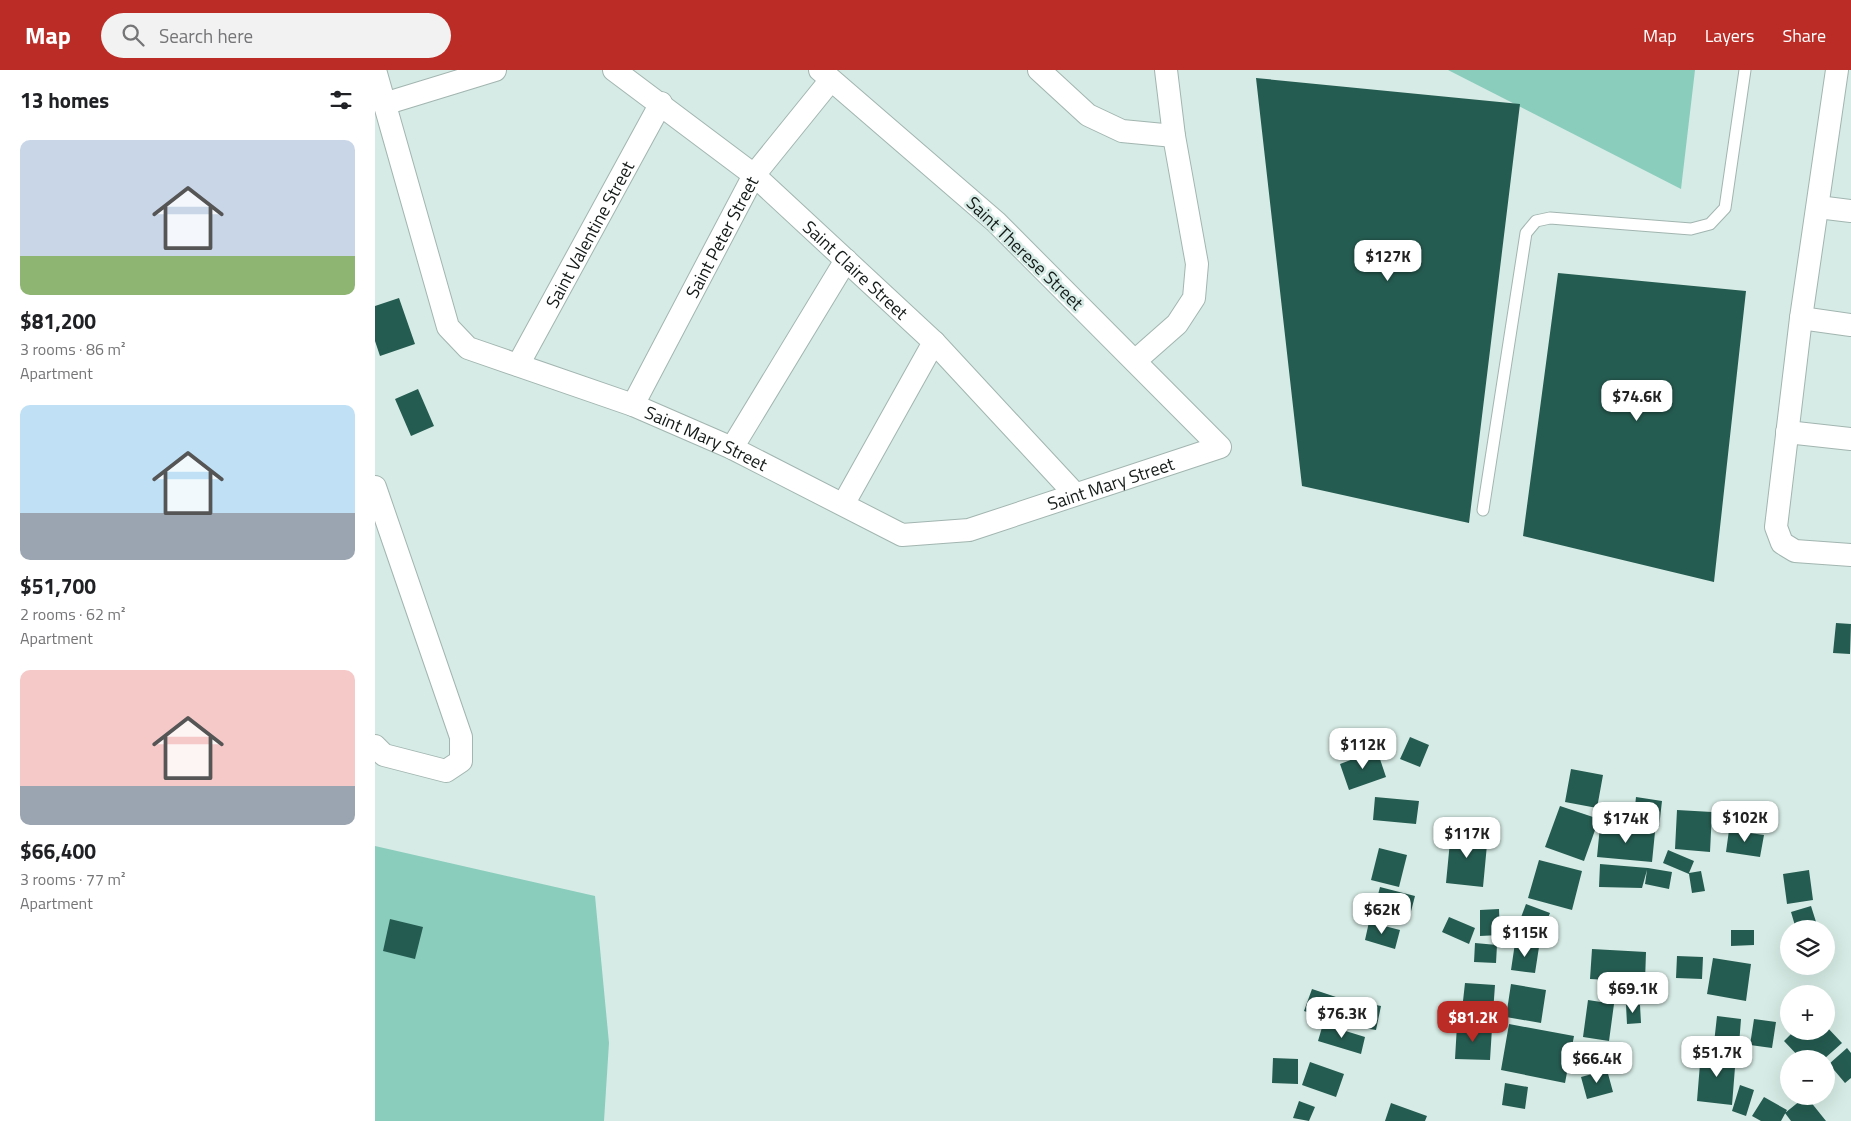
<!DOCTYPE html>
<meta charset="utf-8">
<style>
body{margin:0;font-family:"Titillium Web",sans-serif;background:#f2f2f2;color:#202124;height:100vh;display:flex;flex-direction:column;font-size:19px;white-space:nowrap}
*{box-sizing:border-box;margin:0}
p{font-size:16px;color:#757577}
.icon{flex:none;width:28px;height:28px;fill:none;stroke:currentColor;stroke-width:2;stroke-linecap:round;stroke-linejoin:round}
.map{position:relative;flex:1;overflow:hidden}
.details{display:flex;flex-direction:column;background:#fff;width:375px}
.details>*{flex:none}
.fabs{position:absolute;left:1405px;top:850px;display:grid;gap:10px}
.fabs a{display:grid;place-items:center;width:55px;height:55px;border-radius:50%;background:#fff;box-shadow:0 5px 20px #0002;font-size:25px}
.price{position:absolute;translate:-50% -42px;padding:0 11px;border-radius:10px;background:#fff;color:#222;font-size:16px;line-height:32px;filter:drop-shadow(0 1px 2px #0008)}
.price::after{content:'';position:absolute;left:50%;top:30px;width:15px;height:11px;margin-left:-8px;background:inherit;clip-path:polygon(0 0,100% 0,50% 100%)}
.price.current{background:#bb2c26;color:#fff}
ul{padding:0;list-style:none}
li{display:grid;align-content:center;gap:10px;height:265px;padding:0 20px}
li span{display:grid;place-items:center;height:155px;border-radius:10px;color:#555}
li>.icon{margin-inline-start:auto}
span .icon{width:90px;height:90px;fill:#fffc;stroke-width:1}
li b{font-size:21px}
h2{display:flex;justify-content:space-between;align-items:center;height:60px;padding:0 20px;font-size:21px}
header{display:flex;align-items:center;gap:30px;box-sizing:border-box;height:70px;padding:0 25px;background:#bb2c26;color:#fff}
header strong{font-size:24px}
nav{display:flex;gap:28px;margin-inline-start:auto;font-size:18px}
.search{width:350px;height:45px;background:#f2f2f2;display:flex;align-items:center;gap:12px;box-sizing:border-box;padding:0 18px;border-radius:28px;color:#757577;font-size:19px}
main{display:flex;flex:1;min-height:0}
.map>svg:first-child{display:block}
</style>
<header>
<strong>Map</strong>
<div class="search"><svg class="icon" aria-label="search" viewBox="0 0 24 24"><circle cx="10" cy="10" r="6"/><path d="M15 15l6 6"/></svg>Search here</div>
<nav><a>Map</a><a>Layers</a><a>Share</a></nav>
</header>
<main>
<section class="details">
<h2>13 homes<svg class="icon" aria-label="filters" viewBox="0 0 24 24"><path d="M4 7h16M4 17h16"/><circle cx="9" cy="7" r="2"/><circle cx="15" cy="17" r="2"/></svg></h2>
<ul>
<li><span style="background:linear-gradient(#c9d6e8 75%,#8fb573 0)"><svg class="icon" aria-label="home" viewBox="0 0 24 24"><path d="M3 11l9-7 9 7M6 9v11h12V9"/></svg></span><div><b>$81,200</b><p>3 rooms · 86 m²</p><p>Apartment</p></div></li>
<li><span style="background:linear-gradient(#bfe0f5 70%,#9aa5b1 0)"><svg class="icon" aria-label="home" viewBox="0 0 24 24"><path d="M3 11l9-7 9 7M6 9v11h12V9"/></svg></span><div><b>$51,700</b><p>2 rooms · 62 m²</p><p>Apartment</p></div></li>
<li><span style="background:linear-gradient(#f6c9c9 75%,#9aa5b1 0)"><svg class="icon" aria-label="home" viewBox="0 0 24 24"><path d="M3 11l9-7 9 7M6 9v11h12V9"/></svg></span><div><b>$66,400</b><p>3 rooms · 77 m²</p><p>Apartment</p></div></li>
</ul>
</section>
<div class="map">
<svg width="1476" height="1051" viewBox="0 0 1476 1051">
<rect width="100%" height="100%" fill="#d6ebe5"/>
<path fill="#8acdbd" d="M 1073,0 L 1320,0 L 1306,119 Z
M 0,776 L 220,826 L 234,973 L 229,1051 L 0,1051 Z"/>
<path fill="#255c51" d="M 881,8 L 1145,34 L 1094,453 L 927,416 Z
M 1183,203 L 1371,221 L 1339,512 L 1148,466 Z
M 24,228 L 40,274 L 5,286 L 0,271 L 0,236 Z
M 43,319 L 59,356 L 36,366 L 20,329 Z
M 1461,553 L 1476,554 L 1475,584 L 1458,583 Z
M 1035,667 L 1054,675 L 1045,697 L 1025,689 Z
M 1002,680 L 1011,707 L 974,720 L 965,694 Z
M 1196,699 L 1228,705 L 1222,738 L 1190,732 Z
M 1000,727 L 1044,731 L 1041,754 L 998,750 Z
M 1261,727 L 1287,731 L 1284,757 L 1258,754 Z
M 1185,736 L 1224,749 L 1209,791 L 1170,777 Z
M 1302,740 L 1337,742 L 1335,782 L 1300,779 Z
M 1225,756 L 1280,762 L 1277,792 L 1222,787 Z
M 1354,760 L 1389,765 L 1385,787 L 1351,782 Z
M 1076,761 L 1113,764 L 1108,817 L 1071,813 Z
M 1004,778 L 1032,785 L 1024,817 L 996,810 Z
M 1293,780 L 1319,791 L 1314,803 L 1326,801 L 1330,821 L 1317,823 L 1314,804 L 1288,793 Z
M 1164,790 L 1207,801 L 1197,840 L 1153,828 Z
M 1225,794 L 1273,798 L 1297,802 L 1294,819 L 1270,814 L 1272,800 L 1267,818 L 1224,817 Z
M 1434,800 L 1438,830 L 1412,834 L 1408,804 Z
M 1005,817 L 1040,826 L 1034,849 L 999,840 Z
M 1151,834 L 1175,843 L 1165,868 L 1142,858 Z
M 1436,836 L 1442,855 L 1421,859 L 1416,842 Z
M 1124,839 L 1125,865 L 1105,866 L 1105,840 Z
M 1074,847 L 1100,858 L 1094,874 L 1067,862 Z
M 15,849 L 48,857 L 40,889 L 8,881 Z
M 994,852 L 1025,860 L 1020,879 L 990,870 Z
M 1356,860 L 1379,860 L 1379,875 L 1356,876 Z
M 1100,873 L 1122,875 L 1121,893 L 1099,892 Z
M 1140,873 L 1164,877 L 1160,903 L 1136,900 Z
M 1217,879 L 1271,882 L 1270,912 L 1215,909 Z
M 1302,886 L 1328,887 L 1327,909 L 1301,908 Z
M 1338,888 L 1376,894 L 1371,931 L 1332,924 Z
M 1090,913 L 1120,915 L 1118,943 L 1087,940 Z
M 1136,914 L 1171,920 L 1166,953 L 1131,947 Z
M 937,919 L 970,930 L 963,952 L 929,941 Z
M 1213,930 L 1239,934 L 1234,971 L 1208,967 Z
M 980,931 L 1006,936 L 1001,960 L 976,956 Z
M 1251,935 L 1265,935 L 1266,953 L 1252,954 Z
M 1342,946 L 1366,949 L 1364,975 L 1339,973 Z
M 1379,949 L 1401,952 L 1397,978 L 1375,975 Z
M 948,954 L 990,967 L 986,984 L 943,971 Z
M 1134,954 L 1199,966 L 1190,1013 L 1126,1000 Z
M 1082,955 L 1117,958 L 1115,990 L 1080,989 Z
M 1451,956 L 1467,973 L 1449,989 L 1426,989 L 1409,971 L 1419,961 L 1451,961 Z
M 1205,973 L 1234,977 L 1231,995 L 1202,990 Z
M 1472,978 L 1476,983 L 1476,1008 L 1470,1013 L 1454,994 Z
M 1326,981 L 1361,985 L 1357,1035 L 1322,1031 Z
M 898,988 L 923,989 L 923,1014 L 897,1013 Z
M 935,992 L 969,1004 L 961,1027 L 927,1015 Z
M 1232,1000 L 1238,1022 L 1212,1029 L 1206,1007 Z
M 1130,1013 L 1153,1017 L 1150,1039 L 1127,1035 Z
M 1365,1015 L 1379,1020 L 1371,1046 L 1357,1041 Z
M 1431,1026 L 1451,1051 L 1416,1051 L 1410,1043 Z
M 1389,1027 L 1412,1040 L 1406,1051 L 1386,1051 L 1377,1046 Z
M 924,1031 L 940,1037 L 934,1051 L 918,1048 Z
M 1016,1033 L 1052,1046 L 1050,1051 L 1010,1051 Z"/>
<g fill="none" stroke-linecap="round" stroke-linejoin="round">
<defs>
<path id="service" d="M 1108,440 L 1151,163 L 1161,151 L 1175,148 L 1316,159 L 1335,154 L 1350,138 L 1370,0"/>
<g id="minor">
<path id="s1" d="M 0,0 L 73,257 L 93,278 L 258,335 L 357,378 L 527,465 L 594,460 L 845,377 L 621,152 L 445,0"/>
<path id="s2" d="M 239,0 L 379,105 L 559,272 L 700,424"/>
<path d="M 664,0 L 713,45 L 747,61 L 799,66"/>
<path d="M 1462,0 L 1426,248 L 1401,457 L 1407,473 L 1420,481 L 1476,485"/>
<path d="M 9,34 L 120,0"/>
<path d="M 1443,137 L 1476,141"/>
<path d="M 1426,248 L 1476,255"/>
<path d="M 760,291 L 802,254 L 819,228 L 822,194 L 799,66 L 791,0"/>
<path id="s3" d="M 143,295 L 286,33"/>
<path id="s4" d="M 258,335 L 379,105 L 455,11"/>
<path d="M 1412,362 L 1476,369"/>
<path d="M 357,378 L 471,190"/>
<path d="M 0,417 L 86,667 L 86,691 L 71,701 L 9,685 L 0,676"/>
<path d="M 469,433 L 559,272"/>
</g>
</defs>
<use href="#service" stroke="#a2b5b0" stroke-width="13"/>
<use href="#minor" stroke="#a2b5b0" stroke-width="24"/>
<use href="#service" stroke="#fff" stroke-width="11"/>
<use href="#minor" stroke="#fff" stroke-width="22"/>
</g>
<g text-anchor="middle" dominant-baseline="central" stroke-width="5" stroke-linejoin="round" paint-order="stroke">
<g font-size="18" fill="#131a18" stroke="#d6ebe5">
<text stroke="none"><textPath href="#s3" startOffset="149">Saint Valentine Street</textPath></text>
<text stroke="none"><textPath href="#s4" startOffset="190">Saint Peter Street</textPath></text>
<text transform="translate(650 183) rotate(44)">Saint Therese Street</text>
<text stroke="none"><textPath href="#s2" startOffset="314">Saint Claire Street</textPath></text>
<text stroke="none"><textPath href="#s1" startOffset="551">Saint Mary Street</textPath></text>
<text stroke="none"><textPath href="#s1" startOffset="986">Saint Mary Street</textPath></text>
</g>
</g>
</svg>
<div class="fabs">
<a><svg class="icon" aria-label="layers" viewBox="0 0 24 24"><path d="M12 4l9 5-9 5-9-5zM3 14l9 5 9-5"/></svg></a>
<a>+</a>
<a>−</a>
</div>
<b class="price" style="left:1013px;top:212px">$127K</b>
<b class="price" style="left:1262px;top:352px">$74.6K</b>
<b class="price" style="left:988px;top:700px">$112K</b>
<b class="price" style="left:1370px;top:773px">$102K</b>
<b class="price" style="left:1251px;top:774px">$174K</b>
<b class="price" style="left:1092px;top:789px">$117K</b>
<b class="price" style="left:1007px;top:865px">$62K</b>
<b class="price" style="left:1150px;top:888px">$115K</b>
<b class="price" style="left:1258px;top:944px">$69.1K</b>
<b class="price" style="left:967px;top:969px">$76.3K</b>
<b class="price current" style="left:1098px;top:973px">$81.2K</b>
<b class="price" style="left:1342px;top:1008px">$51.7K</b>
<b class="price" style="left:1222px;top:1014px">$66.4K</b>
</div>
</main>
